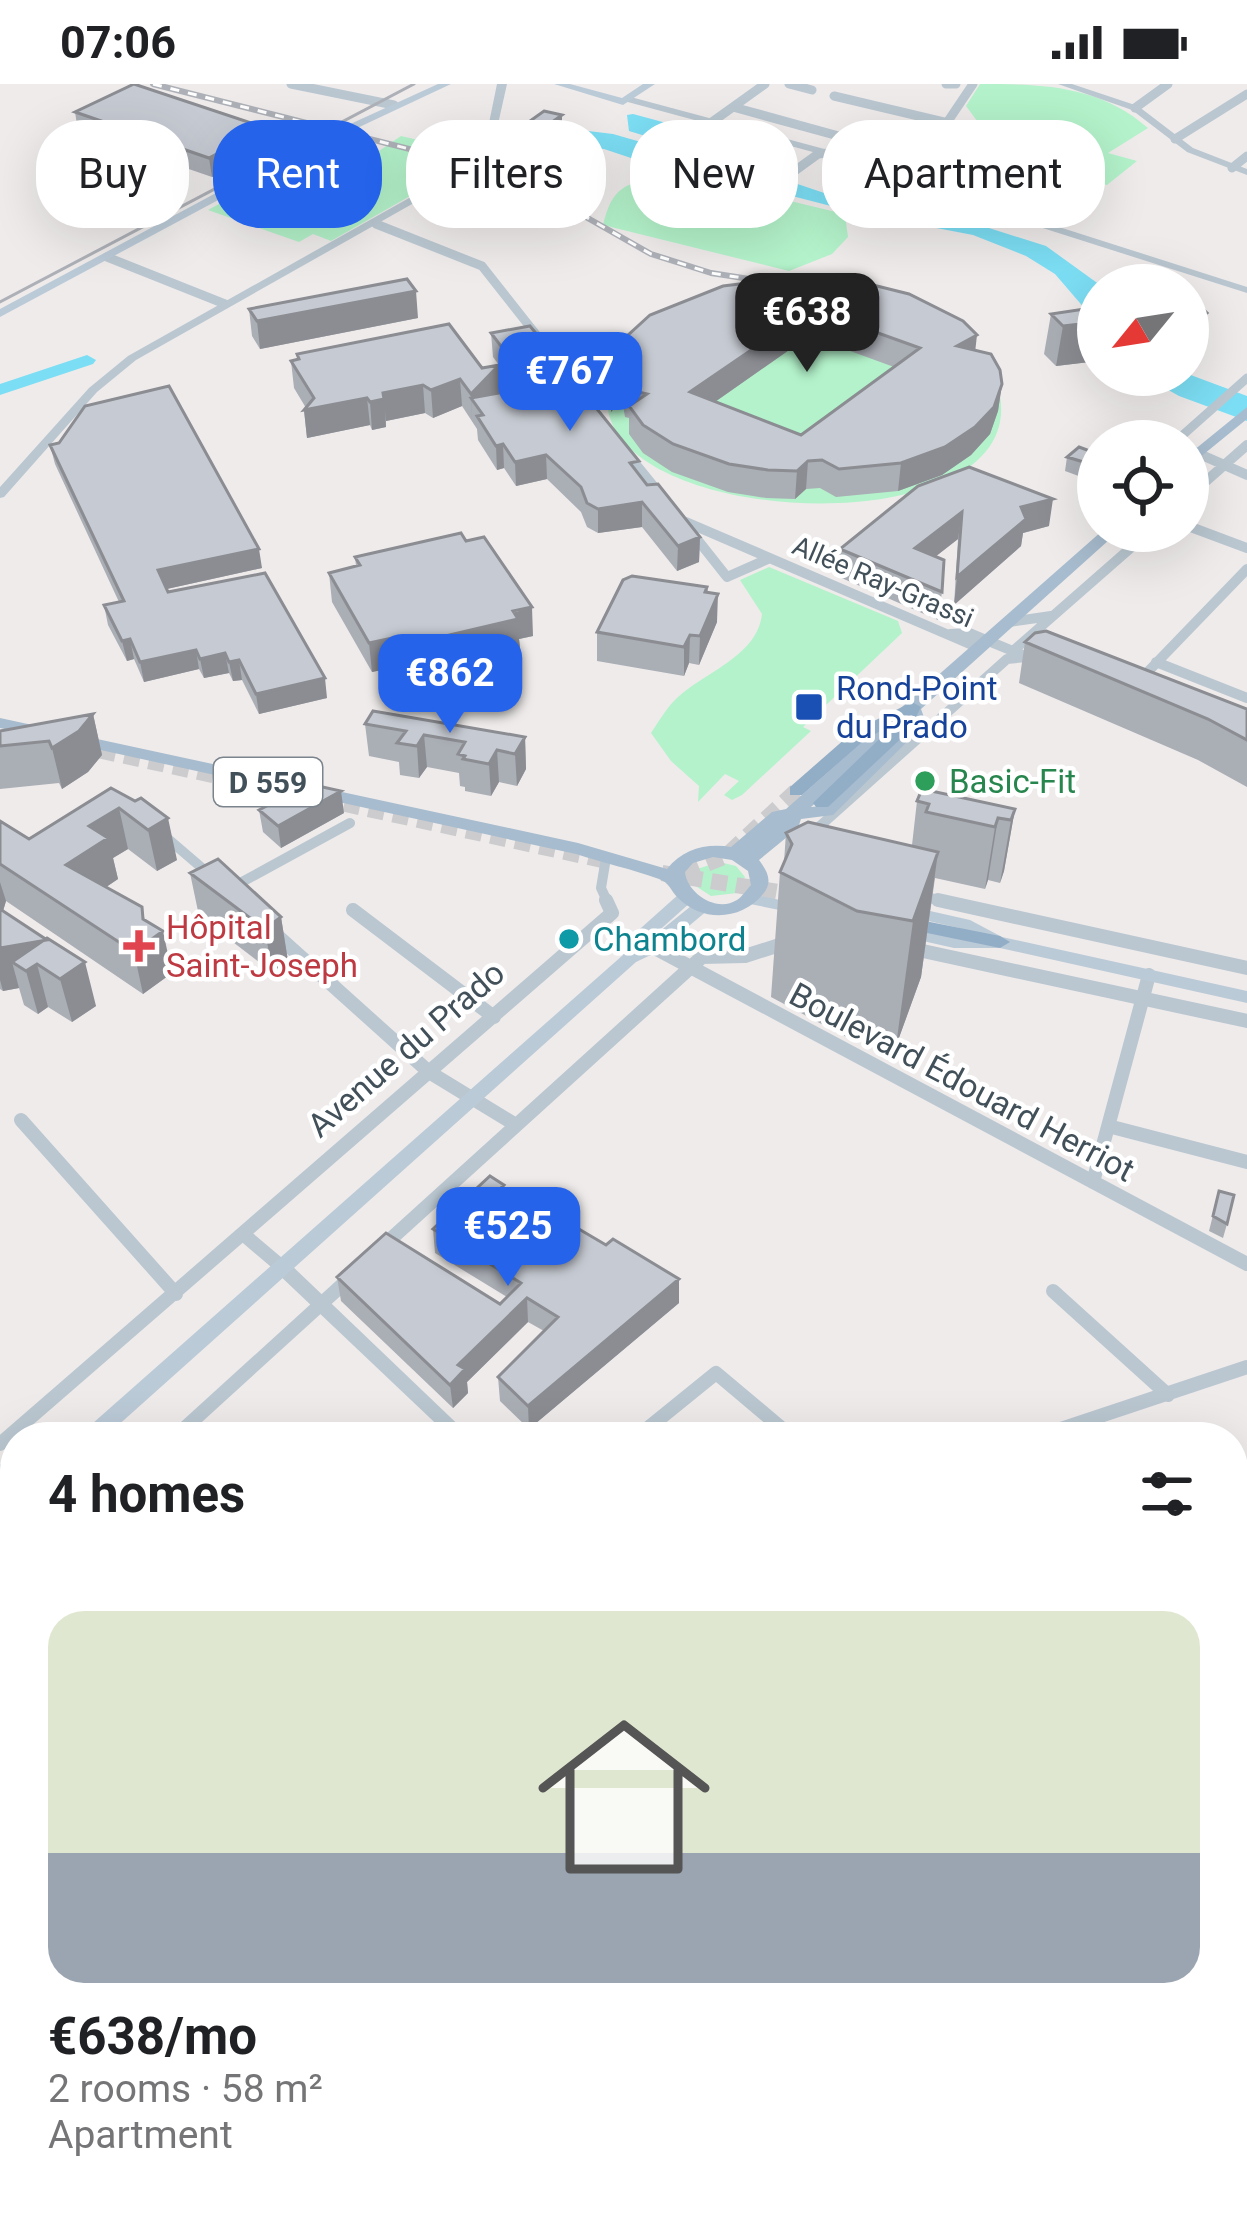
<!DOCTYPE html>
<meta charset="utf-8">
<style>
body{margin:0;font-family:Roboto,sans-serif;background:#f2f2f2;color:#202124;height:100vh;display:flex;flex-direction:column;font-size:45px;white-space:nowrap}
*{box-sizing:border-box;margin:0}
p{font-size:39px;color:#757577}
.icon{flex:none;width:66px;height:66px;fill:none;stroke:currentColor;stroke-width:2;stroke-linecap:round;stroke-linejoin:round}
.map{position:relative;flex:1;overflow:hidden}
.side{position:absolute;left:0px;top:1338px;width:1248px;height:807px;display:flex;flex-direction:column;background:#fff;border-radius:48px 48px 0 0;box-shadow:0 12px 48px #0002}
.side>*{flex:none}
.guide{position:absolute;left:36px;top:36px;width:1176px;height:108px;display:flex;gap:24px}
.needle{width:78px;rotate:240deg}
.buttons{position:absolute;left:1077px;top:180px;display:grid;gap:24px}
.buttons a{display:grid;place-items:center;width:132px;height:132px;border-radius:50%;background:#fff;box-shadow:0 12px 48px #0002;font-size:60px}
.price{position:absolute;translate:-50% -102px;padding:0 27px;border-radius:24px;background:#2563eb;color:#fff;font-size:39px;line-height:78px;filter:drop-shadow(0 3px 6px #0008)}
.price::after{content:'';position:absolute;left:50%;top:72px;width:36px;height:27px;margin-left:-18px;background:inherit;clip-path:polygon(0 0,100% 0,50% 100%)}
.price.on{background:#222;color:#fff}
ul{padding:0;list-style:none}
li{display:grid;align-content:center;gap:24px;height:636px;padding:0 48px}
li+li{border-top:3px solid #e0e0e0}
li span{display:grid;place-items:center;height:372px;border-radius:36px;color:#555}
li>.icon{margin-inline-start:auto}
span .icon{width:216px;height:216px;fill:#fffc;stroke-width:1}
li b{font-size:51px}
h2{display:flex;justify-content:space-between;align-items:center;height:144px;padding:0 48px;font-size:51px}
.tag{padding:0 42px;border-radius:48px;background:#fff;box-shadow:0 12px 48px #0002;font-size:42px;line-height:108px}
.tag.on{background:#2563eb;color:#fff}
.status{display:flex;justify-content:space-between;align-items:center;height:84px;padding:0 60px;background:#fff;direction:ltr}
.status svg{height:33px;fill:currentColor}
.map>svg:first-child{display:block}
</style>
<div class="status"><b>07:06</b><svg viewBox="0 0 49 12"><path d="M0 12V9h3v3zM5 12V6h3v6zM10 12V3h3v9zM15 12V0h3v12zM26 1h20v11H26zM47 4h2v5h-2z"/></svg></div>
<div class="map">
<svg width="1247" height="2144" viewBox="0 0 1247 2144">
<rect width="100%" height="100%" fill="#efebeb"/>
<path fill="#b3f2ca" d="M 980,0 C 1042,0 1099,1 1148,44 L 1108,69 L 1137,77 L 1107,101 L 1056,89 L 1062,81 L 997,64 L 966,22 Z
M 401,52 L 427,58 L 409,73 L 430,79 L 425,83 L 447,91 L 331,157 L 313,150 L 299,158 L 208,126 L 333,58 L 376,69 Z
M 663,94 L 702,96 L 836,128 L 846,138 L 848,153 L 832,170 L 789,187 L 603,141 C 612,104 624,98 663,94 Z
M 880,230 L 999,307 C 1038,476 540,443 615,285 Z
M 769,483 L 898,537 L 902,549 L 826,621 L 815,622 L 818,628 L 803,643 L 811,647 L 742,711 L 732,716 L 724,711 L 739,697 L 725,690 L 698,718 L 699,702 L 671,677 L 651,649 C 658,639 665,626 674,617 C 701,589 757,574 762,530 L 740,496 Z
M 719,778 L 736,782 L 745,793 L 737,809 L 711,812 L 694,801 L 697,785 Z"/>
<path fill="#7cdef4" d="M 633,30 L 696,47 L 706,65 L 701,69 L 629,47 L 627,31 Z
M 505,37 L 613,50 L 731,84 L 759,87 L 839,114 L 970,138 L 1046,162 L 1100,201 L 1098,240 L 1055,190 L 1026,172 L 973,151 L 858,129 L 734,97 L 679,90 L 604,65 L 500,58 Z
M 1188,290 L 1247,312 L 1247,337 L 1179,312 L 1142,291 Z"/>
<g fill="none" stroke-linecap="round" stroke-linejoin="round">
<path fill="#7cdef4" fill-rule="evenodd" d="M 87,271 L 96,276 L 93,280 L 0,311 L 0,300 Z"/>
<path stroke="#ccccce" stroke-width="16" stroke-dasharray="16 9" stroke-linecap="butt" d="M 75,666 L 98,666 L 602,776
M 662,789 L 803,812
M 684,789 L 726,772 L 796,707"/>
<path stroke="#bac7d0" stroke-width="9" d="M 291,0 L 394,21
M 789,0 L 812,6
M 946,0 L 956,0
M 834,12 L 948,39
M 733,23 L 904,70
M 1135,24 L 1168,0
M 712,38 L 765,0
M 1175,55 L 1247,10
M 900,72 L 940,49 L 973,0
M 1232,84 L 1247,72
M 789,91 L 818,70 L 828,69
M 376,140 L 482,182 L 538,253
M 107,173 L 225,220
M 1176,357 L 1247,294"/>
<path stroke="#bac7d0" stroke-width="10" d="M 1188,365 L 1247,391
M 628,371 L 663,414
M 1188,413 L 1247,361
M 686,438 L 979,564
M 1188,442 L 1247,464
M 689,445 L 727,493 L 768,475
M 1009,538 L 1051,532
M 950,550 L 969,549 L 1025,572
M 1013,567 L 1150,447
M 1156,578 L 1247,614
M 1138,598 L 1247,485
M 160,748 L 216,796
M 811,750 L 1007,575 L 1027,573
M 606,774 L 601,804 L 608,819
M 231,804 L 350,739
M 916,811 L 952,819"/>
<path stroke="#bac7d0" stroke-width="14" d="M 938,816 L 1247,884
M 353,826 L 494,933
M 272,847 L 429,988 L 516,1041
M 653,863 L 1247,1180
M 909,864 L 1247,937
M 21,1036 L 176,1210
M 1112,1043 L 1247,1078
M 1093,1098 L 1149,891
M 243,1150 L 282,1183
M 382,1163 L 702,873 L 745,872 L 792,857
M 1053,1207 L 1168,1311
M 175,1353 L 353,1191
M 637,1353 L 716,1289 L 792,1353
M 1037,1353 L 1247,1283
M 0,1360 L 612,829 L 606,816
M 0,1387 L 15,1399"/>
<path stroke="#bac7d0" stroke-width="18" d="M 0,1511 L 15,1498
M 1233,1604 L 1247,1615
M 1233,1813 L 1247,1815
M 0,1852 L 15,1848
M 1233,1968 L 1247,1984
M 671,2130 L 685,2144"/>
<path fill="#bac7d0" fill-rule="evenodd" d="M 497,0 L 507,0 L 490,76 L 136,276 L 97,308 L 4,413 L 0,414 L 0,403 L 89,304 L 128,272 L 482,73 Z
M 1058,0 L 1072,0 L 1138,22 L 1193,64 L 1247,85 L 1247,91 L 1187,68 L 1132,26 Z
M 627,12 L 828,66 L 893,76 L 899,83 L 890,89 L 1247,203 L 1247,209 L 860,86 L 861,76 L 824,71 L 624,17 L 622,15 ZM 877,78 L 888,82 L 880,86 L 868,82 L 869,79 Z
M 282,1176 L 288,1178 L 471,1353 L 450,1353 L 276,1188 L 273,1183 L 276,1178 Z
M 1247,1656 C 1247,1672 1247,1687 1233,1694 C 1233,1678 1230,1663 1247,1656 Z
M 868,2130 L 895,2130 L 887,2144 L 860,2144 Z"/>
<path fill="#bbcad7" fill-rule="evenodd" d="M 438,0 L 451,0 L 321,61 L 0,233 L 0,225 L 313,57 Z
M 554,0 L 570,0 L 622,14 L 643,0 L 655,0 L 623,21 Z
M 685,809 L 691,810 L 693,814 L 691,818 L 644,860 L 696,818 L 708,818 L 710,822 L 708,826 L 659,867 L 636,878 L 105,1353 L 81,1353 L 84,1347 L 623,871 L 632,852 L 679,810 Z
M 751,810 L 799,820 L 807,825 L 799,830 L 745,819 L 743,815 Z
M 908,822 L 970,836 L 1002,853 L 1247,907 L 1247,919 L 1000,864 L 954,864 L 896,851 L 894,847 L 902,842 L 954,852 L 975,852 L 959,844 L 902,831 L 900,827 L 902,823 Z
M 15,1410 L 15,1432 L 0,1441 L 0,1419 Z"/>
<path fill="#a7bcce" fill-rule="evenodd" d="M 1247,323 L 1247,335 L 1188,383 L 1188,371 Z
M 1102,447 L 1119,447 L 921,625 L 925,636 L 916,649 L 833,731 L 801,735 L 798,744 L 759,776 C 768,788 773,798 763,810 C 742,836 703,839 678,814 C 670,806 670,799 659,795 C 632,785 603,779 576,770 L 0,644 L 0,634 L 578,759 L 667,785 C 683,765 706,759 731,763 L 772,728 L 786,725 ZM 906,638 L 822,722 L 811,723 ZM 713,773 L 732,776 L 748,787 L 751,801 C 746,806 743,812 737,816 C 716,829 687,809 685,788 L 693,779 Z"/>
<path fill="#92aec7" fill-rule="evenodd" d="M 912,618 L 921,623 L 909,647 L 828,723 L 816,723 L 813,719 L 897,638 L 866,655 L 802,711 L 790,711 L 790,703 L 854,647 Z
M 900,832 L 1000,852 L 1010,858 L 1000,864 L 893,842 L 891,838 Z"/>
<path stroke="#adb1b7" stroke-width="3" d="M 0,218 L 414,0"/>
<defs>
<path id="rail" d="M 153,0 L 512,91 L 651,170 L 711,189 L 794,202"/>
</defs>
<use href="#rail" stroke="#adb1b7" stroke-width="6"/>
<use href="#rail" stroke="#fff" stroke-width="3" stroke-dasharray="9" stroke-linecap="butt"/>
</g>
<path fill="#aaaeb5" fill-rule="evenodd" d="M 75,28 L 266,44 L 268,63 L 212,93 L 78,47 Z
M 562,31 L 562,68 L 542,84 L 524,80 L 523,42 Z
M 816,196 L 975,266 L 1002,300 L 998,327 L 990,350 L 971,371 L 942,391 L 898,407 L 836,413 L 820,404 L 806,405 L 795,415 L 766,414 L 728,408 L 672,388 L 643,369 L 629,350 L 629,334 L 625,333 L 622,315 L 611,328 L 614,277 ZM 809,252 L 894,283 L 801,351 L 715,318 Z
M 1098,223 L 1098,277 L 1056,282 L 1044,270 L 1051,230 Z
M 249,225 L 418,234 L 260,265 L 252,252 Z
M 491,249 L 639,391 L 700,453 L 699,478 L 677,487 L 642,443 L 598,449 L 587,443 L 581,428 L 547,395 L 516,402 L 504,384 L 497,386 L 478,356 L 477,345 L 462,322 L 433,334 L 425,329 L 386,337 L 386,343 L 372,346 L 370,341 L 307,354 L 304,326 L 306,324 L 294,304 L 291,277 L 297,275 L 297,270 L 482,284 L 499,281 L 493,273 ZM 499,282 L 517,305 L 500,309 Z
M 50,361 L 262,484 L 167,505 L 168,508 L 327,614 L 259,630 L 242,596 L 233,597 L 229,589 L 204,594 L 199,585 L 144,598 L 134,575 L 127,577 L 108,541 L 104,521 L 119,518 L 55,380 Z
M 1067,373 L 1096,384 L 1084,394 L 1065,387 Z
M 918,402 L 1049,442 L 1023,449 L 1021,462 L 954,521 L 958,455 L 936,472 L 942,508 L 938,536 L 837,492 L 840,465 Z
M 355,473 L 533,552 L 519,555 L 520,564 L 410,590 L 405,581 L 372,588 L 332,518 L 329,489 L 356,482 Z
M 707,503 L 717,538 L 699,581 L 689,579 L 684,592 L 597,577 L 597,548 Z
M 1025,558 L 1247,625 L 1247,703 L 1198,676 L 1019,599 Z
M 93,630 L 102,671 L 88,688 L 62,705 L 59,699 L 0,705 L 0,647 Z
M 365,640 L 525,653 L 526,685 L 517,702 L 499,698 L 491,712 L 465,707 L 465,703 L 460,702 L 459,689 L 427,683 L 419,694 L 400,691 L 399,678 L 369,672 Z
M 111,704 L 177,776 L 157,787 L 128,765 L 113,774 L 118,795 L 106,803 L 145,836 L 172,889 L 143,910 L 6,817 L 3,827 L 96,922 L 72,938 L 48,923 L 38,930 L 24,921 L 19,904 L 3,907 L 0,905 L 0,737 L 29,755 Z
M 917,717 L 1015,725 L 1004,787 L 1000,799 L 988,796 L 985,805 L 935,794 L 921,893 L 896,962 L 844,952 L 771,913 L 780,788 L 784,778 L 786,749 L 912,761 Z
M 259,726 L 344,729 L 281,764 L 263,748 Z
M 190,789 L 281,833 L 288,877 L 272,888 L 199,832 Z
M 504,1101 L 505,1112 L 679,1219 L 529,1345 L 500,1317 L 498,1293 L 544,1247 L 528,1238 L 467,1298 L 468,1309 L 453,1324 L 341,1217 L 337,1193 L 500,1220 L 507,1213 L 435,1169 L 433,1145 Z
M 1219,1107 L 1227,1140 L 1223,1154 L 1209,1147 Z"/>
<path fill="#8b8d93" d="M 562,31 L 562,68 L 542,84 L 541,46 Z
M 266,44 L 268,63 L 212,93 L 209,74 Z
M 416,207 L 418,234 L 260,265 L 257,237 Z
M 811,225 L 809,252 L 689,336 L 690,308 Z
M 1207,229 L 1202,256 L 1188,267 L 1188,244 Z
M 1098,238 L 1098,277 L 1056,282 L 1063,242 Z
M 977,251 L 974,278 L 957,262 Z
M 499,281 L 500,308 L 471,314 L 472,338 L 471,310 Z
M 622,287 L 622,315 L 611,328 L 611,300 Z
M 460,295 L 462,322 L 433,334 L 431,306 Z
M 1002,300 L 998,327 L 990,350 L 971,371 L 942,391 L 898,407 L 901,379 Z
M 423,301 L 425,329 L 386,337 L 383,309 Z
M 367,314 L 370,341 L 307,354 L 304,326 Z
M 384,315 L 386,343 L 372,346 L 370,318 Z
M 503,360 L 504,384 L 497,386 L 496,362 Z
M 1098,370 L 1096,384 L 1084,394 L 1087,379 Z
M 546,371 L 547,395 L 516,402 L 515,378 Z
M 808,377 L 806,405 L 795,415 L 797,387 Z
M 1053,415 L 1049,442 L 1023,449 L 1021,462 L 954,521 L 957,493 L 1021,423 Z
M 642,418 L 642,443 L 598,449 L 598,425 Z
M 962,428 L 958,455 L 912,491 L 915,464 Z
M 700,453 L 699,478 L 677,487 L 678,462 Z
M 259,465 L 262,484 L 162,506 L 158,486 Z
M 718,510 L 717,538 L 699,581 L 700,552 Z
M 532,523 L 533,552 L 519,555 L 520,564 L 410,590 L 407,561 Z
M 690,551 L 689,579 L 684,592 L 684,563 Z
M 402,552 L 405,581 L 372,588 L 369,559 Z
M 130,555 L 134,575 L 127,577 L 122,557 Z
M 196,566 L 199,585 L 144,598 L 140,578 Z
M 225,569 L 229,589 L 204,594 L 200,575 Z
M 239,576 L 242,596 L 233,597 L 229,578 Z
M 325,594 L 327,614 L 259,630 L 256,610 Z
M 93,630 L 102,671 L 88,688 L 62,705 L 52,664 Z
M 424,651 L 427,683 L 419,694 L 417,662 Z
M 525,653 L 526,685 L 517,702 L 515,670 Z
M 497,666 L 499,698 L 491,712 L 489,680 Z
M 341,707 L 344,729 L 281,764 L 278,742 Z
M 119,724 L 128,765 L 113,774 L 118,795 L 77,823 L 66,781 L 89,742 Z
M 1015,725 L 1004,787 L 1000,799 L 1011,736 Z
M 168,734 L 177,776 L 157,787 L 148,746 Z
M 998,734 L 988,796 L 985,805 L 995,743 Z
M 938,768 L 921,893 L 896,962 L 913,837 Z
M 0,798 L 6,817 L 0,837 Z
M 142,823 L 149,857 L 163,847 L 172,889 L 143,910 L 134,868 L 143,835 Z
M 281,833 L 288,877 L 272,888 L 265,845 Z
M 47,856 L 37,880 L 48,923 L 38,930 L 26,887 L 12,878 L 19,904 L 3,907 L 0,896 L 0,864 Z
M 85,878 L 96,922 L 72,938 L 60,895 Z
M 679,1195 L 679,1219 L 529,1345 L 528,1322 Z
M 527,1214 L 528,1238 L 467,1298 L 468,1309 L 453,1324 L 450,1301 L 458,1281 Z
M 1247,1464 L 1247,1474 L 1233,1491 L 1233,1481 Z"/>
<path fill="#c6cad2" stroke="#8b8d93" stroke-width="3" fill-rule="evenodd" d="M 134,0 L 266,44 L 209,74 L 75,28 Z
M 544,27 L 562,31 L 541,46 L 523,42 Z
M 815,191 L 816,196 L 869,200 L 909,210 L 963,237 L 977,251 L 957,262 L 991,270 L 1000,286 L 1002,300 L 994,323 L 975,343 L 945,363 L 901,379 L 839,385 L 822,376 L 808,377 L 797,387 L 768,386 L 729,380 L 673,360 L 643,341 L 629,322 L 647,310 L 625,305 L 622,287 L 611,300 L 614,277 L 626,253 L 650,231 L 723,202 ZM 811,225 L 920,264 L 801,351 L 690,308 Z
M 407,195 L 416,207 L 257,237 L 249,225 Z
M 1174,197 L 1178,201 L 1148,201 Z
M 1188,211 L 1207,229 L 1188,244 Z
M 1098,223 L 1098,238 L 1063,242 L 1051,230 Z
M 449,240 L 482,284 L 499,281 L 471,310 L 460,295 L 431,306 L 423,301 L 383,309 L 384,315 L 370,318 L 367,314 L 304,326 L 314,314 L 291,277 L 299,275 L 297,270 Z
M 530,242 L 639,377 L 630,379 L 647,401 L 658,400 L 700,453 L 678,462 L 642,418 L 598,425 L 587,419 L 581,403 L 546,371 L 515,378 L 503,360 L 496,362 L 477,332 L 483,331 L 471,314 L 532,303 L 491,249 Z
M 169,302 L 259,465 L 158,486 L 168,508 L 265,489 L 325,594 L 256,610 L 239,576 L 229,578 L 225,569 L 200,575 L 196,566 L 140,578 L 130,555 L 122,557 L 104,521 L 124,517 L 50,361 L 59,359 L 85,322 Z
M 1079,363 L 1098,370 L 1087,379 L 1067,373 Z
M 969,383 L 1053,415 L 1021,423 L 1026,435 L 957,493 L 962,428 L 915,464 L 944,476 L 942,508 L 840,465 L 918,402 Z
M 461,449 L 466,457 L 484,453 L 532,523 L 513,527 L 518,535 L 407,561 L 402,552 L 369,559 L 329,489 L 360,481 L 355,473 Z
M 632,492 L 707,503 L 705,508 L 718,510 L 700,552 L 690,551 L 684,563 L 597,548 L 623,496 Z
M 1046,547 L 1247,625 L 1247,656 L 1208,635 L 1025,558 L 1035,549 Z
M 373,627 L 525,653 L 515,670 L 497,666 L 489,680 L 463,675 L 465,672 L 458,670 L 465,658 L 424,651 L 417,662 L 397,659 L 406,647 L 365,640 Z
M 93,630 L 79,647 L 52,664 L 49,657 L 0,662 L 0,647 Z
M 309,700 L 341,707 L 278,742 L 259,726 Z
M 111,704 L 135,717 L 141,714 L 168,734 L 148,746 L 119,724 L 89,742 L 108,754 L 66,781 L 142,823 L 143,835 L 163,847 L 134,868 L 0,780 L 0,737 L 29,755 Z
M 922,705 L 1015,725 L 1011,736 L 998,734 L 995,743 L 926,728 L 929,720 L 917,717 Z
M 808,738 L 938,768 L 913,837 L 857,827 L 780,788 L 792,760 L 786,749 Z
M 218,775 L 281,833 L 265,845 L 190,789 Z
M 0,825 L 47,856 L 0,864 Z
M 47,854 L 85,878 L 60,895 L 37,880 L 26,887 L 12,878 Z
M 490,1092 L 504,1101 L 497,1108 L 519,1121 L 526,1114 L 606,1161 L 613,1155 L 679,1195 L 528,1322 L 498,1293 L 558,1233 L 527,1214 L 458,1281 L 465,1285 L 450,1301 L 337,1193 L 386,1149 L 500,1220 L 521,1199 L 433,1145 Z
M 1219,1107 L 1234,1111 L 1227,1140 L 1213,1132 Z
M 1233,1426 L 1247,1435 L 1247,1464 L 1233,1481 Z"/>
<rect fill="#1a4fb4" stroke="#fff" stroke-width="4.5" x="794" y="608" width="30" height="30" rx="6"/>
<circle fill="#2e9e5b" stroke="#fff" stroke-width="4.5" cx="925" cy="697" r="12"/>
<circle fill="#0f9aa8" stroke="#fff" stroke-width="4.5" cx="569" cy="855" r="12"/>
<path fill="#e0444e" stroke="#fff" stroke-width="4.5" d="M133 844h12v12h12v12h-12v12h-12v-12h-12v-12h12z"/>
<g text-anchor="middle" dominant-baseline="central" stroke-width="9" stroke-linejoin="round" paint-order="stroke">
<g font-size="27" fill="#42505a" stroke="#fff">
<text transform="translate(883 498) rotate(23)">Allée Ray-Grassi</text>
</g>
<rect fill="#fff" stroke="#7b848c" stroke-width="3" x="214" y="674" width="108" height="48" rx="9"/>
<g font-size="30" font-weight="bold" fill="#42505a">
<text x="268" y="698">D 559</text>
</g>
<g font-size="33" fill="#164399" stroke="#fff" text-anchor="start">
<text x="836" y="604">Rond-Point<tspan x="836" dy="38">du Prado</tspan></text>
</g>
<g font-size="33" fill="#27864d" stroke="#fff" text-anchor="start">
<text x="949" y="697">Basic-Fit</text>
</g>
<g font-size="33" fill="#be3a42" stroke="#fff" text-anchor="start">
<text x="166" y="843">Hôpital<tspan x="166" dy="38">Saint-Joseph</tspan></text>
</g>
<g font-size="33" fill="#0d838f" stroke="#fff" text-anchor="start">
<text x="593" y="855">Chambord</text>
</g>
<g font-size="33" fill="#42505a" stroke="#fff">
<text transform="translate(406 965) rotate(-41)">Avenue du Prado</text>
<text transform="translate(962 998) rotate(28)">Boulevard Édouard Herriot</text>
</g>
</g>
</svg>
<div class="buttons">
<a><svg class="needle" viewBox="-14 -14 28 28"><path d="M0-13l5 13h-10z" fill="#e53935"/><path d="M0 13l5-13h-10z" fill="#757577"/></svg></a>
<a><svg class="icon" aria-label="locate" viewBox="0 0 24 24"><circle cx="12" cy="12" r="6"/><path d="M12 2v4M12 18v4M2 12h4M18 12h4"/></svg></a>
</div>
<b class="price on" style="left:807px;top:291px">€638</b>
<b class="price" style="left:570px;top:350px">€767</b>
<b class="price" style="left:450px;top:652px">€862</b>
<b class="price" style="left:508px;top:1205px">€525</b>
<div class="guide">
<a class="tag">Buy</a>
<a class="tag on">Rent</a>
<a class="tag">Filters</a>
<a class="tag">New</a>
<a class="tag">Apartment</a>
</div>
<section class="side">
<h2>4 homes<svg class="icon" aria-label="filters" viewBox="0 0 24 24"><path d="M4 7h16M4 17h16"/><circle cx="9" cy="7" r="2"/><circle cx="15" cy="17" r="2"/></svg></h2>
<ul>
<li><span style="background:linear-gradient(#dfe7d0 65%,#9aa5b1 0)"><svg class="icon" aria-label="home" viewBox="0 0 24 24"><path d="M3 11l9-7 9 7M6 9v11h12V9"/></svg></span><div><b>€638/mo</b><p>2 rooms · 58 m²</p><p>Apartment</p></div></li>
</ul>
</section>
</div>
